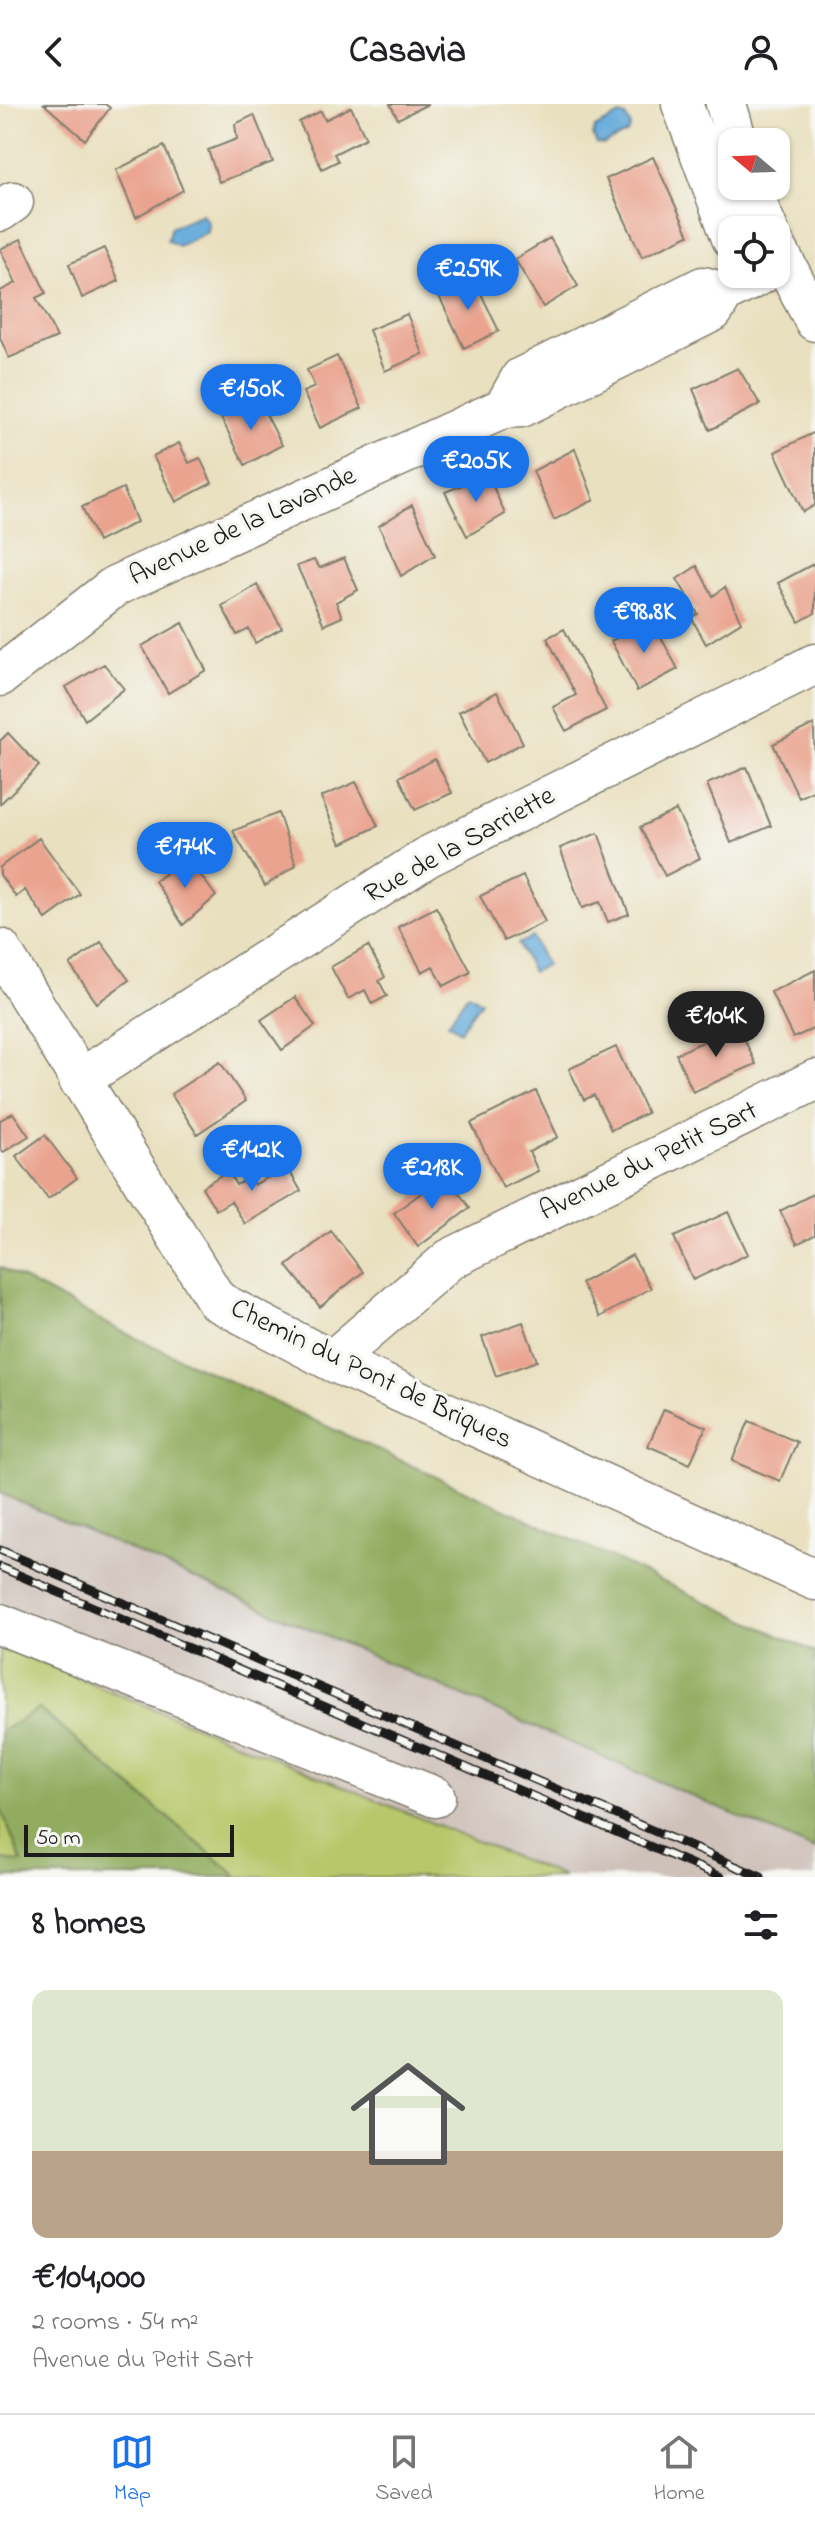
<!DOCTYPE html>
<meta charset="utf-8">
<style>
body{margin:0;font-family:"Indie Flower",sans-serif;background:#f2f2f2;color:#202124;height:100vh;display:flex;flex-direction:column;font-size:30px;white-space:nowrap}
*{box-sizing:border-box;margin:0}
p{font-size:26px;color:#757577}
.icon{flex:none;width:44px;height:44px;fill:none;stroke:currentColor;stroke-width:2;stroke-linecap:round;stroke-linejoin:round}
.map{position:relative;height:1773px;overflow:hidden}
.details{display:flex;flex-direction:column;background:#fff;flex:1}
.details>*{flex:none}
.needle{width:52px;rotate:289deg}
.fabs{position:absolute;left:718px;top:24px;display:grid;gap:16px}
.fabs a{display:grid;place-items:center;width:72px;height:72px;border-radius:16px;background:#fff;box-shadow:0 2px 6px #0004;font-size:40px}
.scale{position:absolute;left:24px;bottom:20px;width:210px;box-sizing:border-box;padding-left:8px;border:4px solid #1c1c1c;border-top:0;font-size:22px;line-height:28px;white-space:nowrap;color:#1c1c1c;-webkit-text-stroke:6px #f6f6f2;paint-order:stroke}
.price{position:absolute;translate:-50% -68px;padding:0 18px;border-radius:28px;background:#1a73e8;color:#fff;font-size:26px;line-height:52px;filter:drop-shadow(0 2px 4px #0008)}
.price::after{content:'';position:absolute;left:50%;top:48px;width:24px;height:18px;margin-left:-12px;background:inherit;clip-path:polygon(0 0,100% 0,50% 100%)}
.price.on{background:#222;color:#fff}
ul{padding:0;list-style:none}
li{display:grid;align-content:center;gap:16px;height:424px;padding:0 32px}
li+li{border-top:2px solid #e0e0e0}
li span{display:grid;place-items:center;height:248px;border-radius:16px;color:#555}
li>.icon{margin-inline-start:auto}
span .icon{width:144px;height:144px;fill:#fffc;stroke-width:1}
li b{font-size:34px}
h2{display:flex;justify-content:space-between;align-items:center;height:96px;padding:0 32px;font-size:34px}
header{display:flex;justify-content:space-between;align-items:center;height:104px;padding:0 32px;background:#fff;font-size:36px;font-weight:700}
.tab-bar{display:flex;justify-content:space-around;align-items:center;height:112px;border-top:2px solid #e0e0e0;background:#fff;font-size:22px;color:#757577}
.tab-bar a{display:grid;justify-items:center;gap:4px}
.tab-bar .on{color:#1a73e8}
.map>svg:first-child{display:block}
</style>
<header><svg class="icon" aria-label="back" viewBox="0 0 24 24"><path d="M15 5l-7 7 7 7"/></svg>Casavia<svg class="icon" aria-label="person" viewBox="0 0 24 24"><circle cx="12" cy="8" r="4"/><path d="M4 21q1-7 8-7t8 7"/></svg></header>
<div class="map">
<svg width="815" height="1773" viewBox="0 0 815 1773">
<rect width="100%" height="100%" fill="#f6f6f2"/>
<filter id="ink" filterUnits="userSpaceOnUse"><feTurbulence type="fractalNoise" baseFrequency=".0125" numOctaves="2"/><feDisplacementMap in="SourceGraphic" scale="16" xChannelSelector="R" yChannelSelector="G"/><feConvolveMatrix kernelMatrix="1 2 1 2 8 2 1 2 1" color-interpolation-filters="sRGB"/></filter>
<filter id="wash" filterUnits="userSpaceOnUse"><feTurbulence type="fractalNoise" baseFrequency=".006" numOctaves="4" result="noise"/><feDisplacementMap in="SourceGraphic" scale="32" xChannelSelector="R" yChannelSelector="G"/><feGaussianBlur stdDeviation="1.8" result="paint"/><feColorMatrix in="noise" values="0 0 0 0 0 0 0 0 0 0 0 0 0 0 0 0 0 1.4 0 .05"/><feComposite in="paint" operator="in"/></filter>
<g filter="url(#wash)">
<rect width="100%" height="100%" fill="#e9e0bf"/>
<path fill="#cec1ba" d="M 0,1389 L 815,1746 L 815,1773 L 564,1773 L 0,1542 Z"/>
<path fill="#b7c76a" stroke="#6a7243" stroke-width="2" d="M 0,1542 L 564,1773 L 238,1773 L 39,1605 L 0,1628 Z
M 0,1702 L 22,1759 L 0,1756 Z"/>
<path fill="#91ac5e" stroke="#56643d" stroke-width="2" d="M 0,1163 L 121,1227 L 815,1548 L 815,1746 L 0,1389 Z
M 39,1605 L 238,1773 L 0,1773 L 0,1756 L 22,1758 L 0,1702 L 0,1628 Z"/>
<path fill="#65abdb" stroke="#40647c" stroke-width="2" d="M 620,11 L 626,13 L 631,22 L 628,29 L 604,41 L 597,40 L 593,32 L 595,24 Z
M 202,110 L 208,118 L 207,128 L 178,142 L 167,136 L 171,123 Z
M 532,833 L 546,861 L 532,868 L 518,840 Z
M 468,889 L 481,897 L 460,927 L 448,919 Z"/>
<g id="blocks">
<path fill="#eaa38e" d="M 44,0 L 105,0 L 110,4 L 85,36 Z
M 390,0 L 428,0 L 398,15 Z
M 351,3 L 366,34 L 334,50 L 338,57 L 322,65 L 299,18 L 321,7 L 325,16 Z
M 254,11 L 273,58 L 219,78 L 208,46 L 237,35 L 235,20 Z
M 164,42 L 183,86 L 136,113 L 116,66 Z
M 653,53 L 689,131 L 642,153 L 606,75 Z
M 550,134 L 578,182 L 543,203 L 515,155 Z
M 21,135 L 46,189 L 36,194 L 57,233 L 9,254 L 0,234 L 0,187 L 16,179 L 0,145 Z
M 104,144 L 119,177 L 82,194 L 69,160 Z
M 473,173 L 499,227 L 464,244 L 438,190 Z
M 407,210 L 423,250 L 385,267 L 369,226 Z
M 337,252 L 362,304 L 320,324 L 303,288 L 315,283 L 307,266 Z
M 738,264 L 760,300 L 710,326 L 693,285 Z
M 258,295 L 282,341 L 245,361 L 221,314 Z
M 815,328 L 815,401 L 803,408 L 775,348 Z
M 179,339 L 189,359 L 200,354 L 212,379 L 176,398 L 153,352 Z
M 575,345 L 594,396 L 554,416 L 533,367 Z
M 488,371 L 505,410 L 467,432 L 445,388 Z
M 123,384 L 137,418 L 98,438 L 82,403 Z
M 412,401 L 435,451 L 401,472 L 379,422 Z
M 344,454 L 358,486 L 336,498 L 342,513 L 324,521 L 297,462 L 314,456 L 320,464 Z
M 815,459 L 815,509 L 799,518 L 778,479 Z
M 697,462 L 713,492 L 725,483 L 741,518 L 706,540 L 691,513 L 698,510 L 677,475 Z
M 257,481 L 282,524 L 255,539 L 249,525 L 237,531 L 222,502 Z
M 651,515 L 678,565 L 637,587 L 611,537 Z
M 183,519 L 206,566 L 168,589 L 142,542 Z
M 564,525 L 606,606 L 566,627 L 553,603 L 576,591 L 547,534 Z
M 104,560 L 124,585 L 85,616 L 66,583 Z
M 497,588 L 523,639 L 485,659 L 459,608 Z
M 814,620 L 815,686 L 799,694 L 773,640 Z
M 8,629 L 39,662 L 0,700 L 0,637 Z
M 435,655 L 452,689 L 415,706 L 399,673 Z
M 747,663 L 771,722 L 731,739 L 707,680 Z
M 356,678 L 378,722 L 341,740 L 321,693 Z
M 676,706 L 700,754 L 665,772 L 640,723 Z
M 278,709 L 296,761 L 265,782 L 233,727 Z
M 598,729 L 629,810 L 608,818 L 600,798 L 582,804 L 560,744 Z
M 39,734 L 80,790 L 46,815 L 25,786 L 16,793 L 0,771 L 0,763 Z
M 187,753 L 216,792 L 183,821 L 155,777 Z
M 523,772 L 545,818 L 504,837 L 480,792 Z
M 436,803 L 471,868 L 444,882 L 433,862 L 422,868 L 398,823 Z
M 101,838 L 129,876 L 97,899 L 70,861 Z
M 368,842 L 385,873 L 379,877 L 387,892 L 372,900 L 365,886 L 348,895 L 331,863 Z
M 815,866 L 815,924 L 793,934 L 771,888 Z
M 295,893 L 315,922 L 282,946 L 261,916 Z
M 738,922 L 756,960 L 693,988 L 676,950 Z
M 616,943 L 647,1009 L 611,1026 L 594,991 L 584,996 L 569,965 Z
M 220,958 L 246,997 L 197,1030 L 171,990 Z
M 536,987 L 558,1033 L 529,1048 L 538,1067 L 503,1084 L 471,1019 Z
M 13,1009 L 29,1032 L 3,1048 L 0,1043 L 0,1016 Z
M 45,1031 L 77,1074 L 48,1095 L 16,1052 Z
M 287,1063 L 301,1087 L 245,1120 L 231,1097 L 216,1106 L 202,1083 L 228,1067 L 236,1081 L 250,1074 L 254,1081 Z
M 446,1071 L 470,1104 L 418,1143 L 394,1109 Z
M 815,1089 L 815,1131 L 797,1140 L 780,1107 Z
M 728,1108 L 748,1150 L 693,1176 L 674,1133 Z
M 331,1127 L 363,1168 L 320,1203 L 287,1162 Z
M 632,1151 L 651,1184 L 600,1213 L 581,1179 Z
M 523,1218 L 537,1257 L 496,1272 L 482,1233 Z
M 664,1305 L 706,1323 L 690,1360 L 648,1342 Z
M 749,1317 L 797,1338 L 780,1377 L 732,1357 Z"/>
</g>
</g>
<g filter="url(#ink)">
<use href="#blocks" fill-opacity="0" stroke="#827e6e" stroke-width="2"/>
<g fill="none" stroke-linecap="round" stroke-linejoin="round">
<defs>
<path id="minor" d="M 682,0 L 732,134
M 726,0 L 737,38
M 749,82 L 768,126
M 0,107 L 13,98
M 776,143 L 815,217
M 724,189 L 703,183 L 521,274 L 504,304 L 521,303 L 713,207 L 724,189 L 761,170
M 0,572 L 115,482 L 504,304
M 0,845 L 217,1197 L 332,1257 L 815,1476
M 79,976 L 429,752 L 815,560
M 332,1257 L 450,1155 L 815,976
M 0,1520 L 435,1693"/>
</defs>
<use href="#minor" stroke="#827e6e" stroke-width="43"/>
<use href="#minor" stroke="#fff" stroke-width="40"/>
<defs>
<path id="rail" d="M 0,1446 L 761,1773
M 0,1463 L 721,1773"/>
</defs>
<use href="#rail" stroke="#1c1c1c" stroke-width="9"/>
<use href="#rail" stroke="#f6f6f2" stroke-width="6" stroke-dasharray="18" stroke-linecap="butt"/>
</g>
</g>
<g text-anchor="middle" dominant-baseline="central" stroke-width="7" stroke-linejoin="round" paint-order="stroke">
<g font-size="28" fill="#1c1c1c" stroke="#f6f6f2">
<text transform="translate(243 423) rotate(-25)">Avenue de la Lavande</text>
<text transform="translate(460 742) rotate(-29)">Rue de la Sarriette</text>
<text transform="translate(649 1058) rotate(-26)">Avenue du Petit Sart</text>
<text transform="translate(371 1271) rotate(26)">Chemin du Pont de Briques</text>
</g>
</g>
</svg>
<div class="fabs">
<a><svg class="needle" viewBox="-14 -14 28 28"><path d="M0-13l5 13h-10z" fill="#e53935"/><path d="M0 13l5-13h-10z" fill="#757577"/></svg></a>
<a><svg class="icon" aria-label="locate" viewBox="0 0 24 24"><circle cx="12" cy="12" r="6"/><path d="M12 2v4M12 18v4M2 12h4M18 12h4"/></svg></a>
</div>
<div class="scale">50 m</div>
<b class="price" style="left:468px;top:208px">€259K</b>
<b class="price" style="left:251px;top:328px">€150K</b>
<b class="price" style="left:476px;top:400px">€205K</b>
<b class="price" style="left:644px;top:551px">€98.8K</b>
<b class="price" style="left:185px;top:786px">€174K</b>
<b class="price on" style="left:716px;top:955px">€104K</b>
<b class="price" style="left:252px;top:1089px">€142K</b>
<b class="price" style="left:432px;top:1107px">€218K</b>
</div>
<section class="details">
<h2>8 homes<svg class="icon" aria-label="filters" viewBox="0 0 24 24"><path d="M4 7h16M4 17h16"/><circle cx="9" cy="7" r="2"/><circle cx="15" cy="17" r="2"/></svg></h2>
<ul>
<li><span style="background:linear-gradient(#dfe7d0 65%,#b9a48a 0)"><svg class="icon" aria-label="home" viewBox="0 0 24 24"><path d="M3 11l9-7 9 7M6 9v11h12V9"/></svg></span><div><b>€104,000</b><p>2 rooms · 54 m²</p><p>Avenue du Petit Sart</p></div></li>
</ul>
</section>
<nav class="tab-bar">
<a class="on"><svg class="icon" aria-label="map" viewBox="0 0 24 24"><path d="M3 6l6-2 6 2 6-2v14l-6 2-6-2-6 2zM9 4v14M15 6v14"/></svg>Map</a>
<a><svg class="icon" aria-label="saved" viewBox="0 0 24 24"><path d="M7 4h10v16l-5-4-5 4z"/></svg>Saved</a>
<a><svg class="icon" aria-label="home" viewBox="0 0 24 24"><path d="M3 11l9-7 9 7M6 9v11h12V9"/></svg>Home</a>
</nav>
